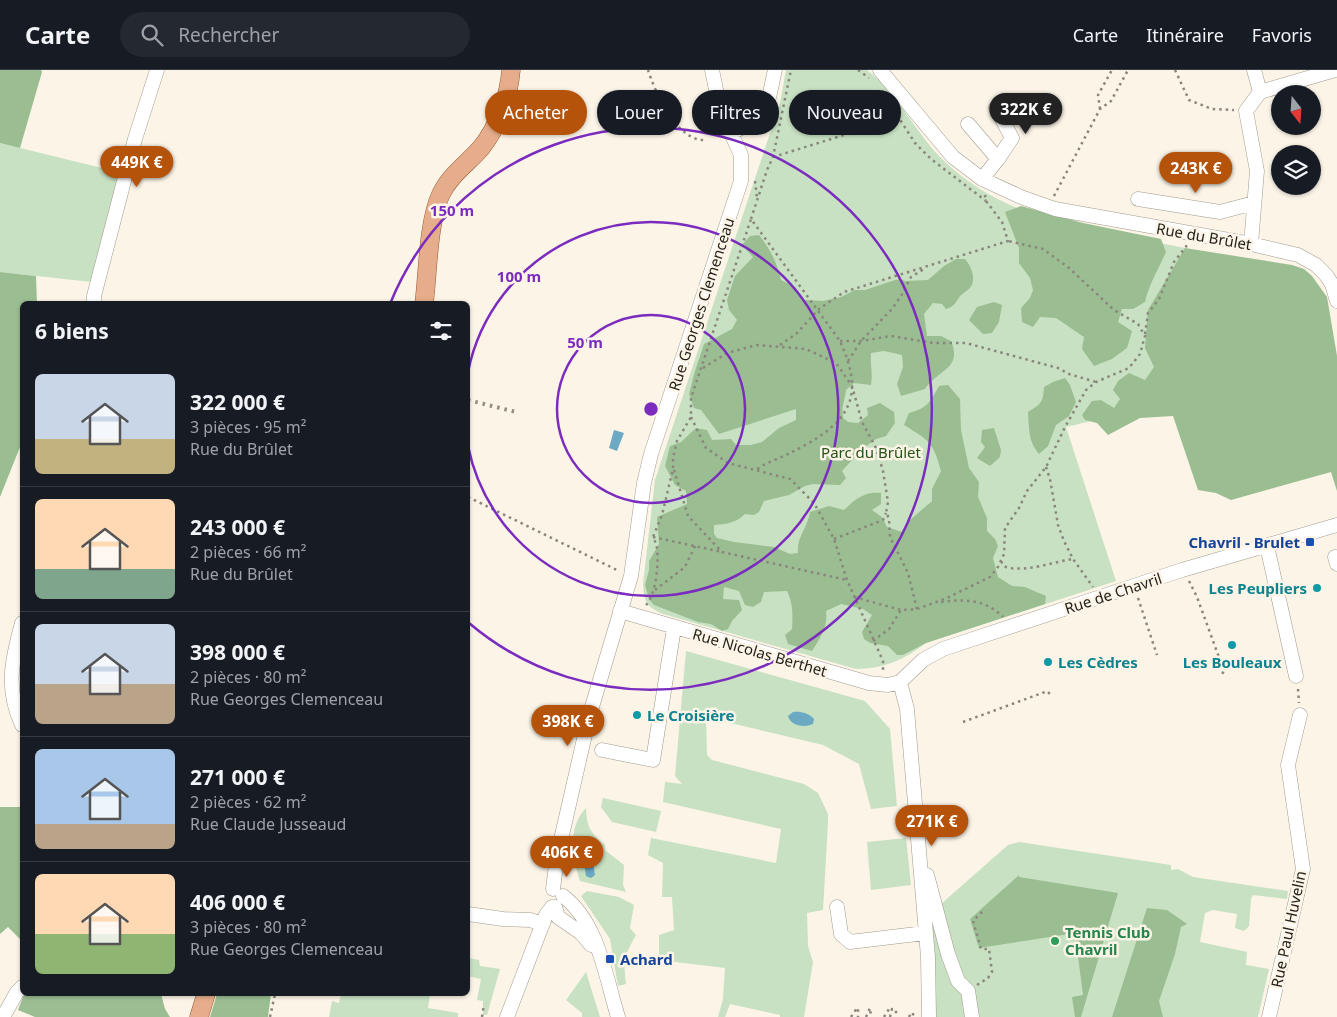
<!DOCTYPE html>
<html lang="fr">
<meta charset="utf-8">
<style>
body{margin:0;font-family:"Noto Sans",sans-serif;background:#242831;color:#f1f3f6;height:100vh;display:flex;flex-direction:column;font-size:19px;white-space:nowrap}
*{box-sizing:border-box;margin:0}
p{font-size:16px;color:#9ea1a6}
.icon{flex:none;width:28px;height:28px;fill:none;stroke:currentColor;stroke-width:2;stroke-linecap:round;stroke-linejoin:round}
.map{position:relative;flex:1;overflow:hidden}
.side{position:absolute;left:20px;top:231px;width:450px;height:695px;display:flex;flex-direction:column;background:#171b24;border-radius:8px;box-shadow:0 1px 4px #0004}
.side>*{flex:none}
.banner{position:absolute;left:485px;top:20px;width:475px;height:45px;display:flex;gap:10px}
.needle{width:32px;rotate:163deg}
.buttons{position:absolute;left:1271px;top:15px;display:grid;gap:10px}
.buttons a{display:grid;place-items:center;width:50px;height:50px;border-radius:50%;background:#171b24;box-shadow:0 1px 4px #0004;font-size:25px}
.price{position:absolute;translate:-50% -42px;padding:0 11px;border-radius:18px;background:#b45309;color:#fff;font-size:16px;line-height:32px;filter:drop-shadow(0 1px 2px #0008)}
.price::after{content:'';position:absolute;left:50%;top:30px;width:15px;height:11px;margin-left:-8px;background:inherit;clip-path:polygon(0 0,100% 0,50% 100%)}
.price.active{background:#222;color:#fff}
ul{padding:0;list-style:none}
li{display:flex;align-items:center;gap:15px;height:125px;padding:0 15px}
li+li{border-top:1px solid #363941}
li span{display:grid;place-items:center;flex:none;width:140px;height:100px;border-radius:8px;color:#555}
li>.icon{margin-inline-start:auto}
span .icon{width:60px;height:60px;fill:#fffc;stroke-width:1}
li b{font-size:21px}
h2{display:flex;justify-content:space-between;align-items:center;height:60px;padding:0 15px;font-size:21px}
.pill{padding:0 18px;border-radius:22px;background:#171b24;box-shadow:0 1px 4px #0004;font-size:18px;line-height:45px}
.pill.active{background:#b45309;color:#fff}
header{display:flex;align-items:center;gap:30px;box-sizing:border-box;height:70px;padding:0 25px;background:#171b24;border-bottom:1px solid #363941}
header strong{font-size:24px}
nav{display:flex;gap:28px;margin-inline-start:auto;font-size:18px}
.search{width:350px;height:45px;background:#242831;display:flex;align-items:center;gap:12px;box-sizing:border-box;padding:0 18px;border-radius:28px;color:#9ea1a6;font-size:19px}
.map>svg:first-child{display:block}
</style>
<header>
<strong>Carte</strong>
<div class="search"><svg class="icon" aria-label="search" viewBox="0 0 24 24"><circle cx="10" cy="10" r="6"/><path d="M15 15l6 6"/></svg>Rechercher</div>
<nav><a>Carte</a><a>Itinéraire</a><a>Favoris</a></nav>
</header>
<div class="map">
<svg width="1337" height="947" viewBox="0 0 1337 947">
<rect width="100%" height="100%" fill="#fbf4e7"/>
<path fill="#c8e1c2" d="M 786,0 L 867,0 C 897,23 914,60 940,87 C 1006,154 1097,160 1185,178 L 1210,323 L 1066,357 L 1116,511 L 926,573 C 904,590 883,599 856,599 L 663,544 C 646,537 644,531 643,514 L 655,410 L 780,33 Z
M 0,73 L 122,103 L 92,212 L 0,202 Z
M 686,581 L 865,631 L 890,659 L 897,736 L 871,739 L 859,694 L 823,675 L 706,647 L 707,685 L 712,690 L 804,714 L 818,723 L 828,744 L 828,752 L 823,840 L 807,843 L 808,876 L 813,892 L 804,947 L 780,947 L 780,945 L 730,934 L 725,947 L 718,947 L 723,929 L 725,898 L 659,890 L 659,865 L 674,860 L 672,827 L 662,827 L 663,793 L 648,785 L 651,768 L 776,793 L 781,759 L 663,732 L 665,712 L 682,714 L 675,706 Z
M 603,728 L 661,741 L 656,762 L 612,752 L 601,737 Z
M 586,738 C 587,758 590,762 605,775 L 605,780 L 624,795 L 623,815 L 626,822 L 580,811 C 572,787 567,758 586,738 Z
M 906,768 L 911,815 L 871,820 L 867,772 Z
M 1019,772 L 1171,795 L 1171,800 L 1178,799 L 1193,807 L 1288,821 L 1287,829 L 1253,825 L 1251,829 L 1249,856 L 1244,861 L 1235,858 L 1237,844 L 1213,840 L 1205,843 L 1200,872 L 1247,882 L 1246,895 L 1269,899 L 1258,947 L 936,947 L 934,894 L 925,812 L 941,834 L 1008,775 Z
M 587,821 L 619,827 L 634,835 L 630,858 L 636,865 C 624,887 623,889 626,914 L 618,916 L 610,869 L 581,826 Z
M 468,888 L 479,890 L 480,896 L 500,899 L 487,945 L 483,945 L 483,931 L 477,930 L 481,909 L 468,906 Z
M 586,902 L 600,947 L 582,947 L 582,943 L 566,930 Z
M 341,924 L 430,924 L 428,938 L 458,943 L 458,947 L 329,947 L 332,931 L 339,933 Z"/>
<path fill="#9abe91" d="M 0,0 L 41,0 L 42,2 L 20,78 L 0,73 Z
M 1021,136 L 1083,153 L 1161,169 L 1166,182 C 1159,198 1149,214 1145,232 L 1133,239 L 1122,239 L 1118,252 L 1132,261 L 1127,278 L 1112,289 L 1094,296 L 1082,279 L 1084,267 L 1056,248 L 1040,247 L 1033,257 L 1022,252 L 1021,238 L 1030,228 L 1033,220 L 1030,208 L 1019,193 L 1019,178 L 1005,142 Z
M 759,165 C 770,179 777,192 781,210 L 795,217 L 804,230 L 823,231 L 841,227 L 855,220 L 865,220 L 895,210 L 901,209 L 905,211 L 928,210 L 944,196 L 956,189 L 965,189 C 971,196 977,209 970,218 C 967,221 963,223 960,226 C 956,232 954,237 946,239 L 942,234 L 933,233 L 924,244 L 927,266 L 941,266 L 951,271 C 963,299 937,300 925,319 L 901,326 L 897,314 L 903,297 L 902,285 L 884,281 L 871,283 C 870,294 873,303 871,315 L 854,313 L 846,320 C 845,330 841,337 843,348 L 848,352 L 858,353 L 868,345 L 867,338 L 880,333 L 894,342 L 895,353 L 886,366 L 876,369 L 865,377 L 858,386 L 853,389 L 842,401 L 846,408 L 840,415 L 813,414 L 805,416 L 789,425 L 764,431 L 759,442 L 754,445 L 745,444 C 736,453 726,454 714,455 L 714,464 L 717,468 L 734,472 L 774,477 L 790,484 L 798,483 C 796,468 808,457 810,442 L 829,436 L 844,440 C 855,429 865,421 881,423 L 881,434 L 872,440 L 882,447 L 887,457 L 902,462 L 910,450 L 932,431 L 932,419 L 941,401 C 933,372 930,371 904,355 L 909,343 C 928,338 930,332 939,316 L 948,315 L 960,329 L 961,360 L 969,398 L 979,412 L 978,427 L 987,448 L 987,461 L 995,469 L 998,476 L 993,488 L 998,507 L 1012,516 L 1025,517 L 1046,526 L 1045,534 L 926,573 L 903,585 L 897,585 L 888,576 L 870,573 L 864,569 L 862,562 L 872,545 L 863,539 L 841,534 L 826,541 C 828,557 821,567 812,581 L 788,574 L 785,565 L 792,559 C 793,545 793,533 787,521 L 764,522 L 761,532 L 753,537 L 745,535 L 739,521 L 724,517 L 723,529 L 739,530 L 742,540 L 732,551 L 728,559 L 722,561 L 711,554 L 698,552 L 654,535 L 649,529 L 645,515 L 649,500 L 649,491 L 659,474 L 657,447 L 687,434 L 686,421 L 675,415 L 665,396 L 670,376 L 681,372 L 696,358 L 707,360 L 712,370 L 731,369 L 736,375 L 751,375 L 762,372 L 779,358 L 796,350 L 796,339 L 719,364 L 701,340 L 694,338 L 689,324 L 695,301 L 704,274 L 732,259 L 737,250 L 729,240 L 727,230 L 735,206 L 753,187 L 742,175 L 750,166 Z
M 1185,178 L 1292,195 L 1304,199 L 1312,206 L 1327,227 L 1337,286 L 1337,421 L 1331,402 L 1231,430 L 1216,423 L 1198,420 L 1173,346 L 1140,348 L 1108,365 L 1097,353 L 1085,350 L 1082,345 L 1092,331 L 1101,330 L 1114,338 L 1120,329 L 1113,320 L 1118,311 L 1129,303 L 1145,310 L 1154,297 L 1145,278 L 1148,240 Z
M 0,202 L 36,206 L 37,234 L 22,234 L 22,372 L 0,427 Z
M 994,232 L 1002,235 L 999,252 L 992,263 L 983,264 L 969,250 L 977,237 Z
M 1065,308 L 1070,315 L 1076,332 L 1069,346 L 1056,355 L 1048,376 L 1039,384 C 1028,372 1029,357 1028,342 C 1041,334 1043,333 1044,317 L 1053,312 Z
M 994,358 L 1001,380 L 1000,387 L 990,396 L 977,388 L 985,377 L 981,372 L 982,360 Z
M 0,737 L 22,737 L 22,871 L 8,857 L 0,864 Z
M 1019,805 L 1019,807 L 1118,823 L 1081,947 L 1075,947 L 1072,927 L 1083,925 L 1075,863 L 979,878 L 970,849 Z
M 1147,838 L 1167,840 L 1187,854 L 1181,857 L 1175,884 L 1159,931 L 1163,947 L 1112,947 Z
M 24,924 L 161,924 L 165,939 L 170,947 L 35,947 L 18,940 Z
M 217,924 L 271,924 L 268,947 L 210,947 Z"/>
<path fill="#6ca9c3" d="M 614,360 L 624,363 L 617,381 L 609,378 Z
M 793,642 C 800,641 809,643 814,649 L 813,654 C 804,658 791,656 788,646 Z
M 592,786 L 595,805 L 591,808 L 586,806 L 583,787 Z"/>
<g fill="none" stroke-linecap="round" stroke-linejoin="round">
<defs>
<path id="minor" d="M 880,0 L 953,87 L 982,109 L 1021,127 L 1055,139 L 1251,174 L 1298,185 L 1316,195 L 1326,205 L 1332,214 L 1337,231
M 1254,0 L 1260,22
M 996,38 L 1012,68 L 998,89
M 968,54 L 998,89 L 982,109
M 730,63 C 770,47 766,39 775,0
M 1138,129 L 1220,142 L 1254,133
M 1251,174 L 1257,101 L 1246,41 L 1260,22 L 1335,0
M 94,234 L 94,226 L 135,69 L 157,0
M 1267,476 L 1296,606
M 1335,487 L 1337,494
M 620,541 L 869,613 L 888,615 L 900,612 L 923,590 L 943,579 L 1182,500 L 1337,455
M 22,553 C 12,589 5,619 22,655
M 900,612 L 907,639 L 928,887 L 929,947
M 602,680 L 653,690 L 674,558
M 927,805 L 948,884 L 958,911 L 968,921 L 972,947
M 553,819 L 557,787 L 589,647 L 631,506 L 644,413 L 651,384 L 741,111 L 741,85 L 720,39 L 712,0
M 563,826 C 598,852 606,908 618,947
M 555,837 L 558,847 L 581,863 L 591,875
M 837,837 L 841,864 L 850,872 L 925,863
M 468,844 L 503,849 L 530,850 L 543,854
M 3,947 L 17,922 L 22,917
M 507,947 L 546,845 L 552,837
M 1269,947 L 1303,799 L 1288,695 L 1300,645"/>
<path id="major" d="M 424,234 C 428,203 428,151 441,124 C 450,105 468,93 481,78 C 498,57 509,26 511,0
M 199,947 L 206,924"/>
</defs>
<use href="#minor" stroke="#a19b8f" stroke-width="15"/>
<use href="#major" stroke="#955830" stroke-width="19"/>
<path stroke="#8b867d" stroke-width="2.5" stroke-dasharray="2.5 4" stroke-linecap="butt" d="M 648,0 C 655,22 676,70 704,70
M 858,0 L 869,8
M 1175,0 L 1189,30 L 1212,39 L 1234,40
M 890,34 L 915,73 L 931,89 L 986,131
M 1100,39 L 1098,25 L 1112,0
M 773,87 L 883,53 L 900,50
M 755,111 L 757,128
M 1054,126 L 1100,39 L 1111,31 L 1128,0
M 751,149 L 767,100 L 773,87 L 791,0
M 1145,264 L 1148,243 L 1159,229 L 1174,192 L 1188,174
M 840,271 L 861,271 L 891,266 L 933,273 L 966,273 L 1058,298 L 1069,304 L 1096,312
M 780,275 L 796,264 L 819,239 L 844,222 L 1008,171 L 1002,152 L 986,131 L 985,125
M 848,291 L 861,271 L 892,239 L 901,226 L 911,207 L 924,199
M 703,298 L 727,283 L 757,275 L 806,279 L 836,293 L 852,316 L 862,352 L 876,378 L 883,401 L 888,432 L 886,443 L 889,448 L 890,467 L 908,503 L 917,539
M 691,347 L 706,378 L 728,393 L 790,409 L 814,433 L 834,469 L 847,510 L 883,591 L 883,601 L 882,602
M 1046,397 L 1050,409 L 1058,455 L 1064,471 L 1073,489 L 1093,517
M 674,400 L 688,446 L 722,482 L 847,510
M 468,427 L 619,501
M 653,467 L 722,482
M 834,469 L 883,450 L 886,443
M 1001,491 C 1003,495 1005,498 1010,498 C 1030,501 1053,492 1073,489
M 1189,511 L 1197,527 L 1224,601 L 1220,607
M 655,520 L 685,497 L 695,476
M 854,527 L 901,540 L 917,539 L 947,528 L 990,507 L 998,497 L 1004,484 L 1005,458 L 1019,438 L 1027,421 L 1046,397 L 1065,357 L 1086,320 L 1096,312 L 1129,298 L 1140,284 L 1145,266 L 1138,254 L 1114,240 L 1069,198 L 1043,179 L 1008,171
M 1138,528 L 1157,585
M 941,532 C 965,529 985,529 1003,547
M 646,535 C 656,525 659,493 657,479 C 657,475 655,471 653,467 L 662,445 L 673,399 L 673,388 L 677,371 L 691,347 L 691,328 L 751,149 L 840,271 C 846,285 852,300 852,315 C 853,350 818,369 790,383 C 779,389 766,392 756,400
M 873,571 L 889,559 L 901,540
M 1298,619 L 1299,633
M 963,652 L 1045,622 L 1047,621 L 1050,624
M 977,915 L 988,908 L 992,902 L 989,879 L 981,879 L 973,851 L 984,840
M 270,947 L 275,924
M 482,947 L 484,934
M 851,947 L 857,938 L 858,938 L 858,947
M 866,947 L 870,938 L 871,947
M 884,947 L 889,939 L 892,939
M 890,947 L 892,939 L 896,940 L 896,947
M 909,947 L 911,943 L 913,943 L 913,947"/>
<use href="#minor" stroke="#fff" stroke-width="14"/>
<use href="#major" stroke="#e5ad8b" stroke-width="18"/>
<path stroke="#918c82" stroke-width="4" stroke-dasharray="2.5 5" stroke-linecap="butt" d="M 468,330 L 516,342"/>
</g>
<g fill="none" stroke="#7b2cbf" stroke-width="2.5">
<circle cx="651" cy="339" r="94"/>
<path d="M468 302A187 187 0 1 1 468 376"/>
<path d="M390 234A281 281 0 1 1 469 553"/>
</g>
<g fill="#1a4fb4" stroke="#fbf4e7" stroke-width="2">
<rect x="1305" y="467" width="10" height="10" rx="2.5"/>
<rect x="605" y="884" width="10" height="10" rx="2.5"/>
</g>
<g fill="#0f9aa8" stroke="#fbf4e7" stroke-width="2">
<circle cx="1317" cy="518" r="5"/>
<circle cx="1232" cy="575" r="5"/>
<circle cx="1048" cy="592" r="5"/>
<circle cx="637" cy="645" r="5"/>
</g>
<circle fill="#2e9e5b" stroke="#fbf4e7" stroke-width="2" cx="1055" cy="871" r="5"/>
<g text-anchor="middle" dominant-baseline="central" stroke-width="5" stroke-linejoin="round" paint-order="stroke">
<g font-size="15" fill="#211e19" stroke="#fbf4e7">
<text transform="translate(1204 166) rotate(10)">Rue du Brûlet</text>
<text transform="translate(701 234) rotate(-72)">Rue Georges Clemenceau</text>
<text transform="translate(1113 523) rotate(-18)">Rue de Chavril</text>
<text transform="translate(760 582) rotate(16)">Rue Nicolas Berthet</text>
<text transform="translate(1288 859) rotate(-78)">Rue Paul Huvelin</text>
</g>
<g font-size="15" fill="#245317" stroke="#fbf4e7">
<text x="871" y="382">Parc du Brûlet</text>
</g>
<g font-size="15" font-weight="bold" fill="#164399" stroke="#fbf4e7" text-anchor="end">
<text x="1300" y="472">Chavril - Brulet</text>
<text x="620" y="889" text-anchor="start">Achard</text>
</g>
<g font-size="15" font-weight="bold" fill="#0d838f" stroke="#fbf4e7" text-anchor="start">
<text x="1307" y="518" text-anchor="end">Les Peupliers</text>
<text x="1058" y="592">Les Cèdres</text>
<text x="1232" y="592" text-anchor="middle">Les Bouleaux</text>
<text x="647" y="645">Le Croisière</text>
</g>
<g font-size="15" font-weight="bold" fill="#27864d" stroke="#fbf4e7" text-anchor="start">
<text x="1065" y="862">Tennis Club<tspan x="1065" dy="17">Chavril</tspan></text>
</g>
</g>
<circle cx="651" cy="339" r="8" fill="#7b2cbf" stroke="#fbf4e7" stroke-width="2.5"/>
<g font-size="15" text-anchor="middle" font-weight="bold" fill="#7b2cbf" stroke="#fbf4e7" stroke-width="5" stroke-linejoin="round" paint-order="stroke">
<text x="452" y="146">150 m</text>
<text x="519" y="212">100 m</text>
<text x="585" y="278">50 m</text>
</g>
</svg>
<div class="buttons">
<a><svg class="needle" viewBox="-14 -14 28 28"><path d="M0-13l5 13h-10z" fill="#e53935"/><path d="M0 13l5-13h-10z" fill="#9ea1a6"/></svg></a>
<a><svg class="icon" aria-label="layers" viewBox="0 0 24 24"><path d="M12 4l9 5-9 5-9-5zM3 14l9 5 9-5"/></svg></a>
</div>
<b class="price active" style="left:1026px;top:65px">322K €</b>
<b class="price" style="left:137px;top:118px">449K €</b>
<b class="price" style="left:1196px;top:124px">243K €</b>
<b class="price" style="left:568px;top:677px">398K €</b>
<b class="price" style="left:932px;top:777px">271K €</b>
<b class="price" style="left:567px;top:808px">406K €</b>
<div class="banner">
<a class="pill active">Acheter</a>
<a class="pill">Louer</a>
<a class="pill">Filtres</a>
<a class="pill">Nouveau</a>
</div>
<section class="side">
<h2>6 biens<svg class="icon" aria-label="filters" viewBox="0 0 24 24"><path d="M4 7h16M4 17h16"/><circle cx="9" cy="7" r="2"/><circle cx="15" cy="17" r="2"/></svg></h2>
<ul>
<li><span style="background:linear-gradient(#c9d6e8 65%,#c2b280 0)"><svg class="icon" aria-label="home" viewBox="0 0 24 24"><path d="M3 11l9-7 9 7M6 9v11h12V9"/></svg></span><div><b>322 000 €</b><p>3 pièces · 95 m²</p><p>Rue du Brûlet</p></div></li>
<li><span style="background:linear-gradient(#ffd9b3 70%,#7fa58c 0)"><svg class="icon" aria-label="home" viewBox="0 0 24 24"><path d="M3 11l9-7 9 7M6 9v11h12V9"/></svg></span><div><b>243 000 €</b><p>2 pièces · 66 m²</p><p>Rue du Brûlet</p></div></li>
<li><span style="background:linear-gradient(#c9d6e8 60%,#b9a48a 0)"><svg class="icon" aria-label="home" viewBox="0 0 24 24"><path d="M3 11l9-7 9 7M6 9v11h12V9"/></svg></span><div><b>398 000 €</b><p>2 pièces · 80 m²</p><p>Rue Georges Clemenceau</p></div></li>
<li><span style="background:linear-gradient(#a9c7e8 75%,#b9a48a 0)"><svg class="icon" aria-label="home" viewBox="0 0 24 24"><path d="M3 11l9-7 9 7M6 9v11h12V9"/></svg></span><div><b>271 000 €</b><p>2 pièces · 62 m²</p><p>Rue Claude Jusseaud</p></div></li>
<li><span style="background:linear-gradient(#ffd9b3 60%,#8fb573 0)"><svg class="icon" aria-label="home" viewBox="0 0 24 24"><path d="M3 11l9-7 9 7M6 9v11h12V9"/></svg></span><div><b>406 000 €</b><p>3 pièces · 80 m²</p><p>Rue Georges Clemenceau</p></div></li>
</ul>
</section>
</div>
